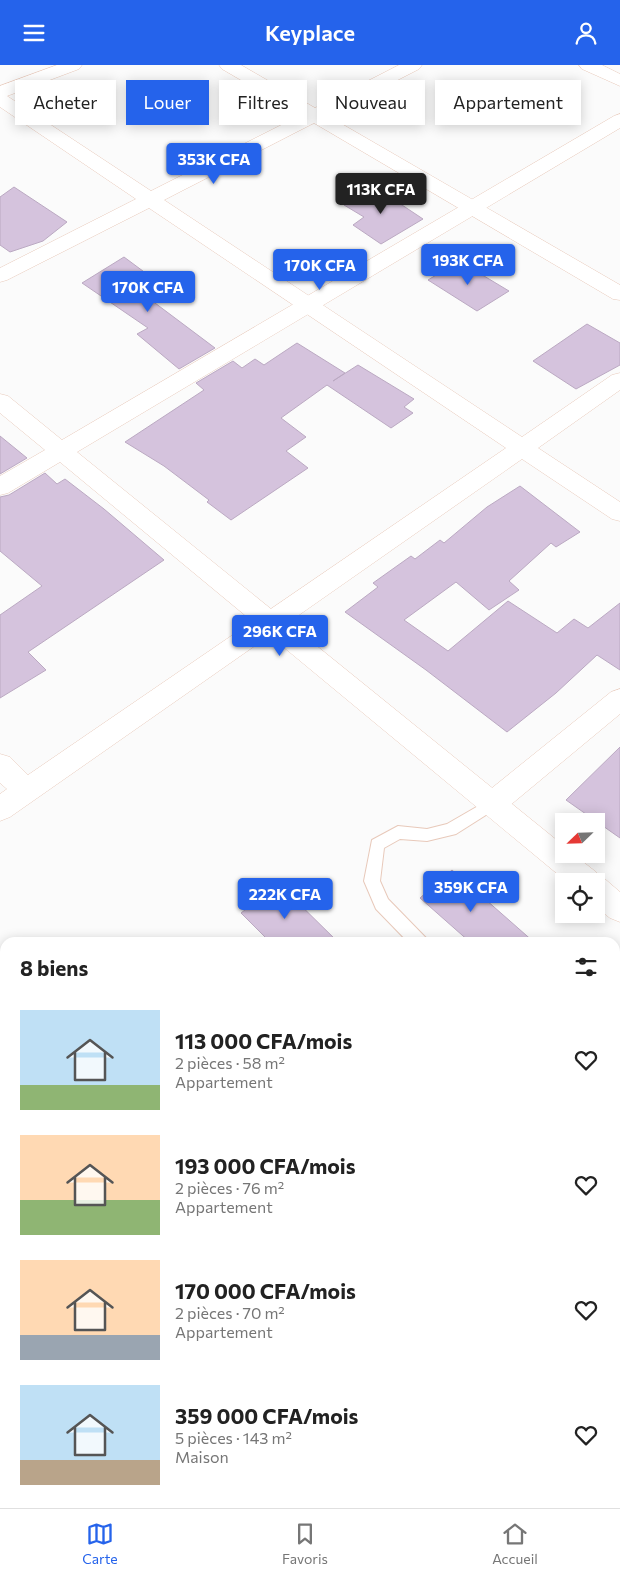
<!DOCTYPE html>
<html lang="fr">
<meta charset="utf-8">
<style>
body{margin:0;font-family:Commissioner,sans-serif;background:#f2f2f2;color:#222;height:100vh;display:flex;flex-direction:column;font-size:19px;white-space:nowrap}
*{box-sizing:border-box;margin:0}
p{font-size:16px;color:#767676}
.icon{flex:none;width:28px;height:28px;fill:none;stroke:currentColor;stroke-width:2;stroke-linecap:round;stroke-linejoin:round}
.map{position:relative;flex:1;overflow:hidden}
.sheet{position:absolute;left:0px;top:872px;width:620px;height:571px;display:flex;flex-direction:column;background:#fff;border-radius:15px 15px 0 0;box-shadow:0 2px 12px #0003}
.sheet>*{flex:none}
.top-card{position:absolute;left:15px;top:15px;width:590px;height:45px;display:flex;gap:10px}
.needle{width:32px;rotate:247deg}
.controls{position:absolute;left:555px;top:748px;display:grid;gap:10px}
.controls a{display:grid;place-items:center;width:50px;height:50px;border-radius:0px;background:#fff;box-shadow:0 2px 12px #0003;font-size:25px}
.price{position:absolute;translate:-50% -42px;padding:0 11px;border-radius:5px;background:#2563eb;color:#fff;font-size:16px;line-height:32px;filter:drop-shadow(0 1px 2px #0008)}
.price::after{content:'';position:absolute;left:50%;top:30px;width:15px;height:11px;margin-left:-8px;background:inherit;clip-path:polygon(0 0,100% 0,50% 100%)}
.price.current{background:#222;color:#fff}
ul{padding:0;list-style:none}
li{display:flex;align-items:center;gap:15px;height:125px;padding:0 20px}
li span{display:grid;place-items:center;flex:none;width:140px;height:100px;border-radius:0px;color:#555}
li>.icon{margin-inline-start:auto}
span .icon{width:60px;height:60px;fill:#fffc;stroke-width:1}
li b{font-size:21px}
h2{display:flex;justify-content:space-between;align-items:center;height:60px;padding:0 20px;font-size:21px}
.chip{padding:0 18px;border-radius:0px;background:#fff;box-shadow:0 2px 12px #0003;font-size:18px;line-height:45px}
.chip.current{background:#2563eb;color:#fff}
header{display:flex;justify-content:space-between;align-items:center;height:65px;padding:0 20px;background:#2563eb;color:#fff;font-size:22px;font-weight:600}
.tabs{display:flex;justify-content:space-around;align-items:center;height:70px;border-top:1px solid #e0e0e0;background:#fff;font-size:14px;color:#767676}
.tabs a{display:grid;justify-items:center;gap:2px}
.tabs .current{color:#2563eb}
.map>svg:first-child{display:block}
</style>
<header><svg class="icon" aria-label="menu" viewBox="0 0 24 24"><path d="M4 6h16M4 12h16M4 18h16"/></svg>Keyplace<svg class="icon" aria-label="person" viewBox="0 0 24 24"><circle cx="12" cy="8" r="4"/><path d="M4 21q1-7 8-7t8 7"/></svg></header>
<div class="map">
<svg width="620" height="1443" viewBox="0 0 620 1443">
<rect width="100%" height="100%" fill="#fbfbfb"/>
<path fill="#d5c3dd" stroke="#bba9c2" d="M 372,120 L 423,154 L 381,179 L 353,160 L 364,152 L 344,140 Z
M 14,122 L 67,157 L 43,176 L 10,187 L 0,180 L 0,132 Z
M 124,192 L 155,215 L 139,226 L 215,283 L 179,304 L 137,269 L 148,263 L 82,218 Z
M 459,196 L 509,226 L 477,246 L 428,215 Z
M 587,259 L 620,278 L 620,300 L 576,324 L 533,296 Z
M 297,278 L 345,308 L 333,316 L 358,300 L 414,334 L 404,342 L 413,348 L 391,363 L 327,320 L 281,353 L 306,372 L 286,386 L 308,403 L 231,455 L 207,437 L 209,435 L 164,401 L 125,377 L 204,325 L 196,318 L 233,296 L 242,303 L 255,294 L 264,300 Z
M 0,371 L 27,393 L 0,409 Z
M 45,408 L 57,419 L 65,414 L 104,444 L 164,495 L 28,587 L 46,605 L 0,633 L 0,550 L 42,521 L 0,486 L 0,432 L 9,430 Z
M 520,421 L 580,467 L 556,482 L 551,478 L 509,516 L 519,525 L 489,545 L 456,517 L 404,555 L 448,586 L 508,536 L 557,568 L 574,554 L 588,563 L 620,538 L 620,605 L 597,590 L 556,628 L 507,667 L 426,605 L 345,547 L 378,522 L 373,518 L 411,491 L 415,494 L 440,475 L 444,478 L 487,442 Z
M 620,682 L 620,773 L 566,735 Z
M 452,805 L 535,878 L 471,878 L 420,833 Z
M 279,819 L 339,878 L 271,878 L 241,848 Z"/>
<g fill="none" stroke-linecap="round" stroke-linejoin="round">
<defs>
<path id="service" d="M 492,733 L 497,735 L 500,739 L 497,743 L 456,769 L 427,776 L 400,774 L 384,783 L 380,816 L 388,834 L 426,873 L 428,878 L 409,878 L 376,844 L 364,816 L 372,775 L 398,761 L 427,764 L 447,759 Z"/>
<path id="minor" d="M 57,0 L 82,0 L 79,4 L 7,31 L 151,126 L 301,50 L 222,4 L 219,0 L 241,0 L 315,43 L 399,0 L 422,0 L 419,4 L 328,51 L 620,220 L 620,235 L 613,234 L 314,58 L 164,135 L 522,372 L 612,310 L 620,308 L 620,325 L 538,383 L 620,437 L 620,456 L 612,454 L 522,394 L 10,752 L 0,756 L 0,729 L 7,724 L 0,718 L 0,689 L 10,692 L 28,710 L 506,383 L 149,143 L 7,215 L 0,217 L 0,203 L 136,134 L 0,42 L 0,21 Z
M 579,0 L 602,0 L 620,9 L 620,21 L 582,4 Z
M 620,624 L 620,649 L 502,747 L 492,750 L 482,747 L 478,739 L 482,731 L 611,627 Z
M 620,1103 L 620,1138 L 615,1140 L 615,1105 Z
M 615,1314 L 620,1316 L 620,1355 L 615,1353 Z
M 289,1439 L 329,1439 L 327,1443 L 287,1443 Z"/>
<path id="tertiary" d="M 620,49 L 620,63 L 77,387 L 564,781 L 564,789 L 573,789 L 596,807 L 599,813 L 606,815 L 620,827 L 620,857 L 610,853 L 596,842 L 596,816 L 566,816 L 60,397 L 8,428 L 0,430 L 0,411 L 45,385 L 0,348 L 0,329 L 8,331 L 62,375 L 614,51 Z"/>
<path id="primary" d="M 0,1217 L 5,1219 L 5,1257 L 0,1255 Z
M 144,1439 L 184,1439 L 186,1443 L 146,1443 Z"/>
</defs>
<use href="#service" stroke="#e8c9ba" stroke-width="2"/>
<use href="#minor" stroke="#e8c9ba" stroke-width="1"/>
<use href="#tertiary" stroke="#e8c9ba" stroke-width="1"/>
<use href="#primary" stroke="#e8c9ba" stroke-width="1"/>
<use href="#service" fill="#fff" fill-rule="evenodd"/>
<use href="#minor" fill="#fff" fill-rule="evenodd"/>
<use href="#tertiary" fill="#fff" fill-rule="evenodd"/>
<use href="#primary" fill="#fff" fill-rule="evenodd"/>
</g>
</svg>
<div class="controls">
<a><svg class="needle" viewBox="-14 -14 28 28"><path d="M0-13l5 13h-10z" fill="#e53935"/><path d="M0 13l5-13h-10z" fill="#767676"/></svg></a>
<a><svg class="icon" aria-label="locate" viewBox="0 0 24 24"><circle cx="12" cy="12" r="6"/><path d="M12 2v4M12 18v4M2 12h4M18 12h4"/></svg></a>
</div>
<b class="price" style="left:214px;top:120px">353K CFA</b>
<b class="price current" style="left:381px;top:150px">113K CFA</b>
<b class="price" style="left:468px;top:221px">193K CFA</b>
<b class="price" style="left:320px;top:226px">170K CFA</b>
<b class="price" style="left:148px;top:248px">170K CFA</b>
<b class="price" style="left:280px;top:592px">296K CFA</b>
<b class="price" style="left:471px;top:848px">359K CFA</b>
<b class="price" style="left:285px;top:855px">222K CFA</b>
<div class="top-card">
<a class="chip">Acheter</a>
<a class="chip current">Louer</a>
<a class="chip">Filtres</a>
<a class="chip">Nouveau</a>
<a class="chip">Appartement</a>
</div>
<section class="sheet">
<h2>8 biens<svg class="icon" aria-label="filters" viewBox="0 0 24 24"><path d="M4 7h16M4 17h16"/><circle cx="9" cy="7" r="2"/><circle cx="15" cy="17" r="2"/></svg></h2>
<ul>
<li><span style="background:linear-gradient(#bfe0f5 75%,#8fb573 0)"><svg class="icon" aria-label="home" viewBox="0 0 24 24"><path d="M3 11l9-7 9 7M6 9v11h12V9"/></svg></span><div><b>113 000 CFA/mois</b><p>2 pièces · 58 m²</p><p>Appartement</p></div><svg class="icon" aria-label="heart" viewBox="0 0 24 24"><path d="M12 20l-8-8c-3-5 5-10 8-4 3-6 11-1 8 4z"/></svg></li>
<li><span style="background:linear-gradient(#ffd9b3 65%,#8fb573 0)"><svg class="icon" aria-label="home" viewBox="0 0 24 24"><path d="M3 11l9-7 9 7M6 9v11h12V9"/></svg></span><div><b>193 000 CFA/mois</b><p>2 pièces · 76 m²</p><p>Appartement</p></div><svg class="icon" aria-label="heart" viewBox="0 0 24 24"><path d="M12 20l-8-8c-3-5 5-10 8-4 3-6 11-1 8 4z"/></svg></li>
<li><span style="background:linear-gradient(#ffd9b3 75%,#9aa5b1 0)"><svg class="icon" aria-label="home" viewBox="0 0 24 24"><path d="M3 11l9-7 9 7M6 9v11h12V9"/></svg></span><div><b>170 000 CFA/mois</b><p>2 pièces · 70 m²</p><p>Appartement</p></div><svg class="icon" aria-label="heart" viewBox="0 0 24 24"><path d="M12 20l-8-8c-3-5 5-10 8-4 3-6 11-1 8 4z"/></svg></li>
<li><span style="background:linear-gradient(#bfe0f5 75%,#b9a48a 0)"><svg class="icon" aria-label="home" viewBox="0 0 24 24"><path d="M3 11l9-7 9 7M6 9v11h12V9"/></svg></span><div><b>359 000 CFA/mois</b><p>5 pièces · 143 m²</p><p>Maison</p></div><svg class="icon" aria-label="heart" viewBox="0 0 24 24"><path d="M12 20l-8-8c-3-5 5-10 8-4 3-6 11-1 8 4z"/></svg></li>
</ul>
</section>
</div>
<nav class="tabs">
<a class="current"><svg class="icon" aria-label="map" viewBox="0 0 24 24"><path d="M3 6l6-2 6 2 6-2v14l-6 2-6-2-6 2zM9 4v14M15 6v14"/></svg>Carte</a>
<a><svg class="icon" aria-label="saved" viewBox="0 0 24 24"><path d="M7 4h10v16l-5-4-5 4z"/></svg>Favoris</a>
<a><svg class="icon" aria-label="home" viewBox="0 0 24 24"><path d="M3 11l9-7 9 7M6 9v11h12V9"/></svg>Accueil</a>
</nav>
